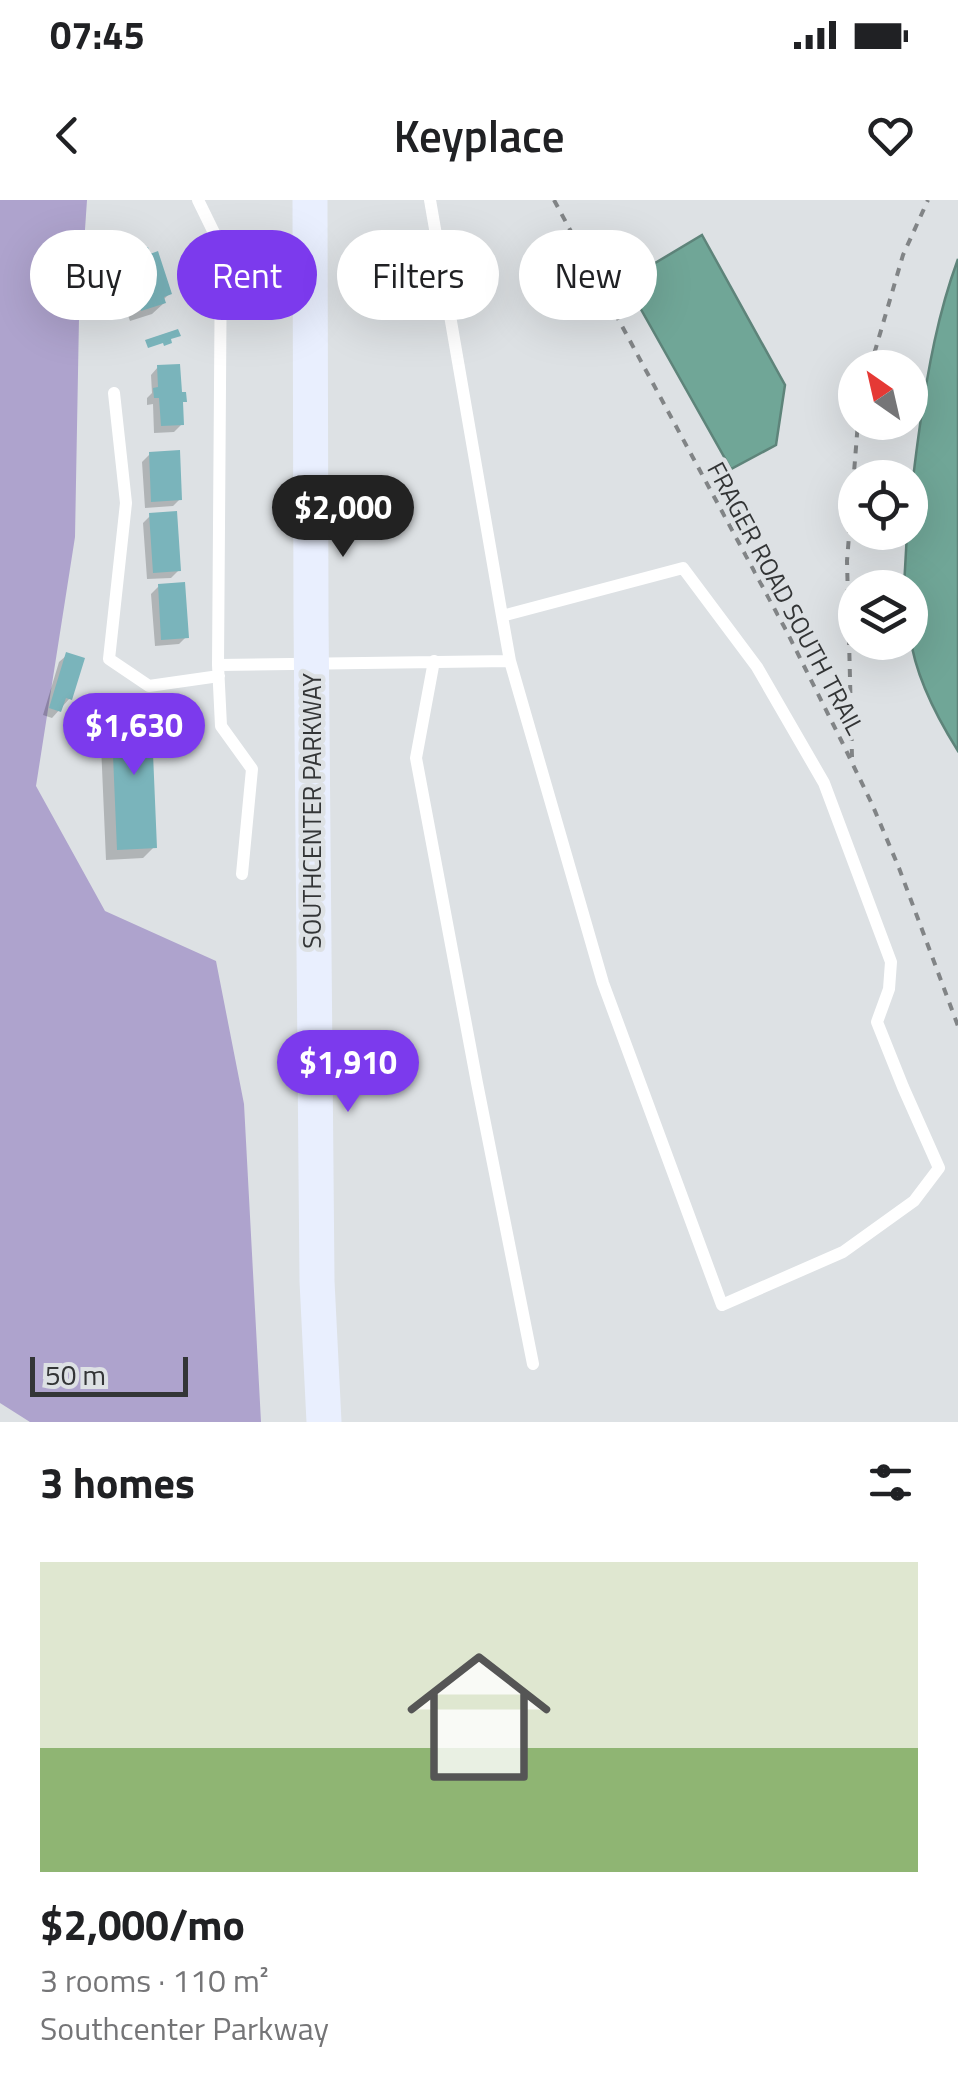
<!DOCTYPE html>
<meta charset="utf-8">
<style>
body{margin:0;font-family:"Titillium Web",sans-serif;background:#f6f6f6;color:#202124;height:100vh;display:flex;flex-direction:column;font-size:38px;white-space:nowrap}
*{box-sizing:border-box;margin:0}
p{font-size:32px;color:#757577}
.icon{flex:none;width:55px;height:55px;fill:none;stroke:currentColor;stroke-width:2;stroke-linecap:round;stroke-linejoin:round}
.map{position:relative;height:1222px;overflow:hidden}
.panel{display:flex;flex-direction:column;background:#fff;flex:1}
.panel>*{flex:none}
.hud{position:absolute;left:30px;top:30px;width:900px;height:90px;display:flex;gap:20px}
.needle{width:65px;rotate:326deg}
.fabs{position:absolute;left:838px;top:150px;display:grid;gap:20px}
.fabs a{display:grid;place-items:center;width:90px;height:90px;border-radius:50%;background:#fff;box-shadow:0 10px 40px #0002;font-size:50px}
.scale{position:absolute;left:30px;bottom:25px;width:158px;box-sizing:border-box;padding-left:10px;border:5px solid #333536;border-top:0;font-size:28px;line-height:35px;white-space:nowrap;color:#333536;-webkit-text-stroke:8px #dde1e4;paint-order:stroke}
.price{position:absolute;translate:-50% -85px;padding:0 22px;border-radius:35px;background:#7c3aed;color:#fff;font-size:32px;line-height:65px;filter:drop-shadow(0 2px 5px #0008)}
.price::after{content:'';position:absolute;left:50%;top:60px;width:30px;height:22px;margin-left:-15px;background:inherit;clip-path:polygon(0 0,100% 0,50% 100%)}
.price.current{background:#222;color:#fff}
ul{padding:0;list-style:none}
li{display:grid;align-content:center;gap:20px;height:530px;padding:0 40px}
li+li{border-top:2px solid #e0e0e0}
li span{display:grid;place-items:center;height:310px;border-radius:0px;color:#555}
li>.icon{margin-inline-start:auto}
span .icon{width:180px;height:180px;fill:#fffc;stroke-width:1}
li b{font-size:42px}
h2{display:flex;justify-content:space-between;align-items:center;height:120px;padding:0 40px;font-size:42px}
.pill{padding:0 35px;border-radius:45px;background:#fff;box-shadow:0 10px 40px #0002;font-size:35px;line-height:90px}
.pill.current{background:#7c3aed;color:#fff}
.status{display:flex;justify-content:space-between;align-items:center;height:70px;padding:0 50px;background:#fff;direction:ltr}
.status svg{height:28px;fill:currentColor}
header{display:flex;justify-content:space-between;align-items:center;height:130px;padding:0 40px;background:#fff;font-size:45px;font-weight:600}
.map>svg:first-child{display:block}
</style>
<div class="status"><b>07:45</b><svg viewBox="0 0 49 12"><path d="M0 12V9h3v3zM5 12V6h3v6zM10 12V3h3v9zM15 12V0h3v12zM26 1h20v11H26zM47 4h2v5h-2z"/></svg></div>
<header><svg class="icon" aria-label="back" viewBox="0 0 24 24"><path d="M15 5l-7 7 7 7"/></svg>Keyplace<svg class="icon" aria-label="heart" viewBox="0 0 24 24"><path d="M12 20l-8-8c-3-5 5-10 8-4 3-6 11-1 8 4z"/></svg></header>
<div class="map">
<svg width="958" height="1222" viewBox="0 0 958 1222">
<rect width="100%" height="100%" fill="#dde1e4"/>
<path fill="#aea3cd" d="M 0,0 L 87,0 L 79,118 L 75,337 L 36,586 L 105,711 L 216,761 L 244,904 L 261,1222 L 30,1222 L 0,1203 Z"/>
<path fill="#70a697" stroke="#5e847a" stroke-width="2.5" d="M 702,35 L 785,185 L 776,245 L 731,269 L 625,81 Z
M 958,59 L 958,551 C 936,516 915,476 910,435 C 908,420 910,403 910,388 L 904,387 L 907,333 L 910,332 C 910,296 915,261 920,225 C 928,169 938,113 958,59 Z"/>
<path fill="#0003" d="M 149,57 L 169,94 L 163,100 L 164,103 L 152,114 L 130,121 L 125,107 L 97,116 L 85,79 L 97,68 Z
M 158,167 L 184,201 L 180,205 L 182,224 L 174,232 L 154,233 L 153,204 L 147,205 L 147,198 L 152,193 L 151,175 Z
M 150,254 L 180,299 L 173,306 L 145,308 L 142,262 Z
M 150,316 L 179,370 L 171,378 L 147,379 L 143,323 Z
M 159,386 L 186,437 L 179,444 L 155,446 L 151,394 Z
M 67,455 L 70,498 L 52,518 L 43,515 L 59,462 Z
M 112,510 L 154,647 L 143,658 L 106,660 L 100,522 Z"/>
<path fill="#7ab4bb" d="M 148,47 L 150,54 L 158,51 L 172,94 L 164,97 L 166,103 L 141,111 L 137,97 L 108,106 L 95,65 Z
M 178,129 L 181,136 L 171,139 L 172,143 L 164,146 L 163,143 L 148,148 L 145,140 Z
M 180,164 L 182,192 L 186,192 L 187,202 L 183,202 L 184,225 L 161,226 L 159,198 L 154,198 L 153,188 L 158,187 L 157,165 Z
M 180,250 L 182,300 L 151,302 L 149,252 Z
M 177,311 L 181,371 L 153,373 L 149,313 Z
M 185,382 L 189,438 L 161,440 L 158,384 Z
M 66,452 L 85,458 L 72,500 L 66,498 L 61,512 L 49,508 Z
M 151,506 L 157,648 L 117,650 L 111,508 Z"/>
<g fill="none" stroke-linecap="round" stroke-linejoin="round">
<path stroke="#818486" stroke-width="4" stroke-dasharray="8 8" stroke-linecap="butt" d="M 554,0 L 787,432 L 841,540 L 872,604 L 899,668 L 958,826
M 870,168 L 903,55 L 928,0
M 852,557 L 847,361 L 858,222"/>
<path stroke="#fff" stroke-width="12" d="M 198,0 L 221,47 L 218,465 L 221,526 L 252,569 L 242,674
M 430,0 L 502,416 L 510,461 L 603,783 L 722,1105 L 843,1052 L 914,1001 L 939,968 L 903,887 L 877,822 L 889,789 L 891,762 L 824,583 L 757,467 L 683,368 L 502,416
M 114,193 L 126,303 L 109,459 L 149,486 L 219,476
M 434,461 L 416,558 L 477,883 L 533,1164
M 218,465 L 510,461"/>
<path stroke="#e9effe" stroke-width="35" d="M 310,0 L 311,417 L 317,1081 L 324,1222"/>
</g>
<g text-anchor="middle" dominant-baseline="central" stroke-width="9" stroke-linejoin="round" paint-order="stroke">
<g font-size="25" fill="#333536" stroke="#dde1e4">
<text transform="translate(786 398) rotate(62)">FRAGER ROAD SOUTH TRAIL</text>
<text transform="translate(312 611) rotate(-90)">SOUTHCENTER PARKWAY</text>
</g>
</g>
</svg>
<div class="fabs">
<a><svg class="needle" viewBox="-14 -14 28 28"><path d="M0-13l5 13h-10z" fill="#e53935"/><path d="M0 13l5-13h-10z" fill="#757577"/></svg></a>
<a><svg class="icon" aria-label="locate" viewBox="0 0 24 24"><circle cx="12" cy="12" r="6"/><path d="M12 2v4M12 18v4M2 12h4M18 12h4"/></svg></a>
<a><svg class="icon" aria-label="layers" viewBox="0 0 24 24"><path d="M12 4l9 5-9 5-9-5zM3 14l9 5 9-5"/></svg></a>
</div>
<div class="scale">50 m</div>
<b class="price current" style="left:343px;top:360px">$2,000</b>
<b class="price" style="left:134px;top:578px">$1,630</b>
<b class="price" style="left:348px;top:915px">$1,910</b>
<div class="hud">
<a class="pill">Buy</a>
<a class="pill current">Rent</a>
<a class="pill">Filters</a>
<a class="pill">New</a>
</div>
</div>
<section class="panel">
<h2>3 homes<svg class="icon" aria-label="filters" viewBox="0 0 24 24"><path d="M4 7h16M4 17h16"/><circle cx="9" cy="7" r="2"/><circle cx="15" cy="17" r="2"/></svg></h2>
<ul>
<li><span style="background:linear-gradient(#dfe7d0 60%,#8fb573 0)"><svg class="icon" aria-label="home" viewBox="0 0 24 24"><path d="M3 11l9-7 9 7M6 9v11h12V9"/></svg></span><div><b>$2,000/mo</b><p>3 rooms · 110 m²</p><p>Southcenter Parkway</p></div></li>
</ul>
</section>
